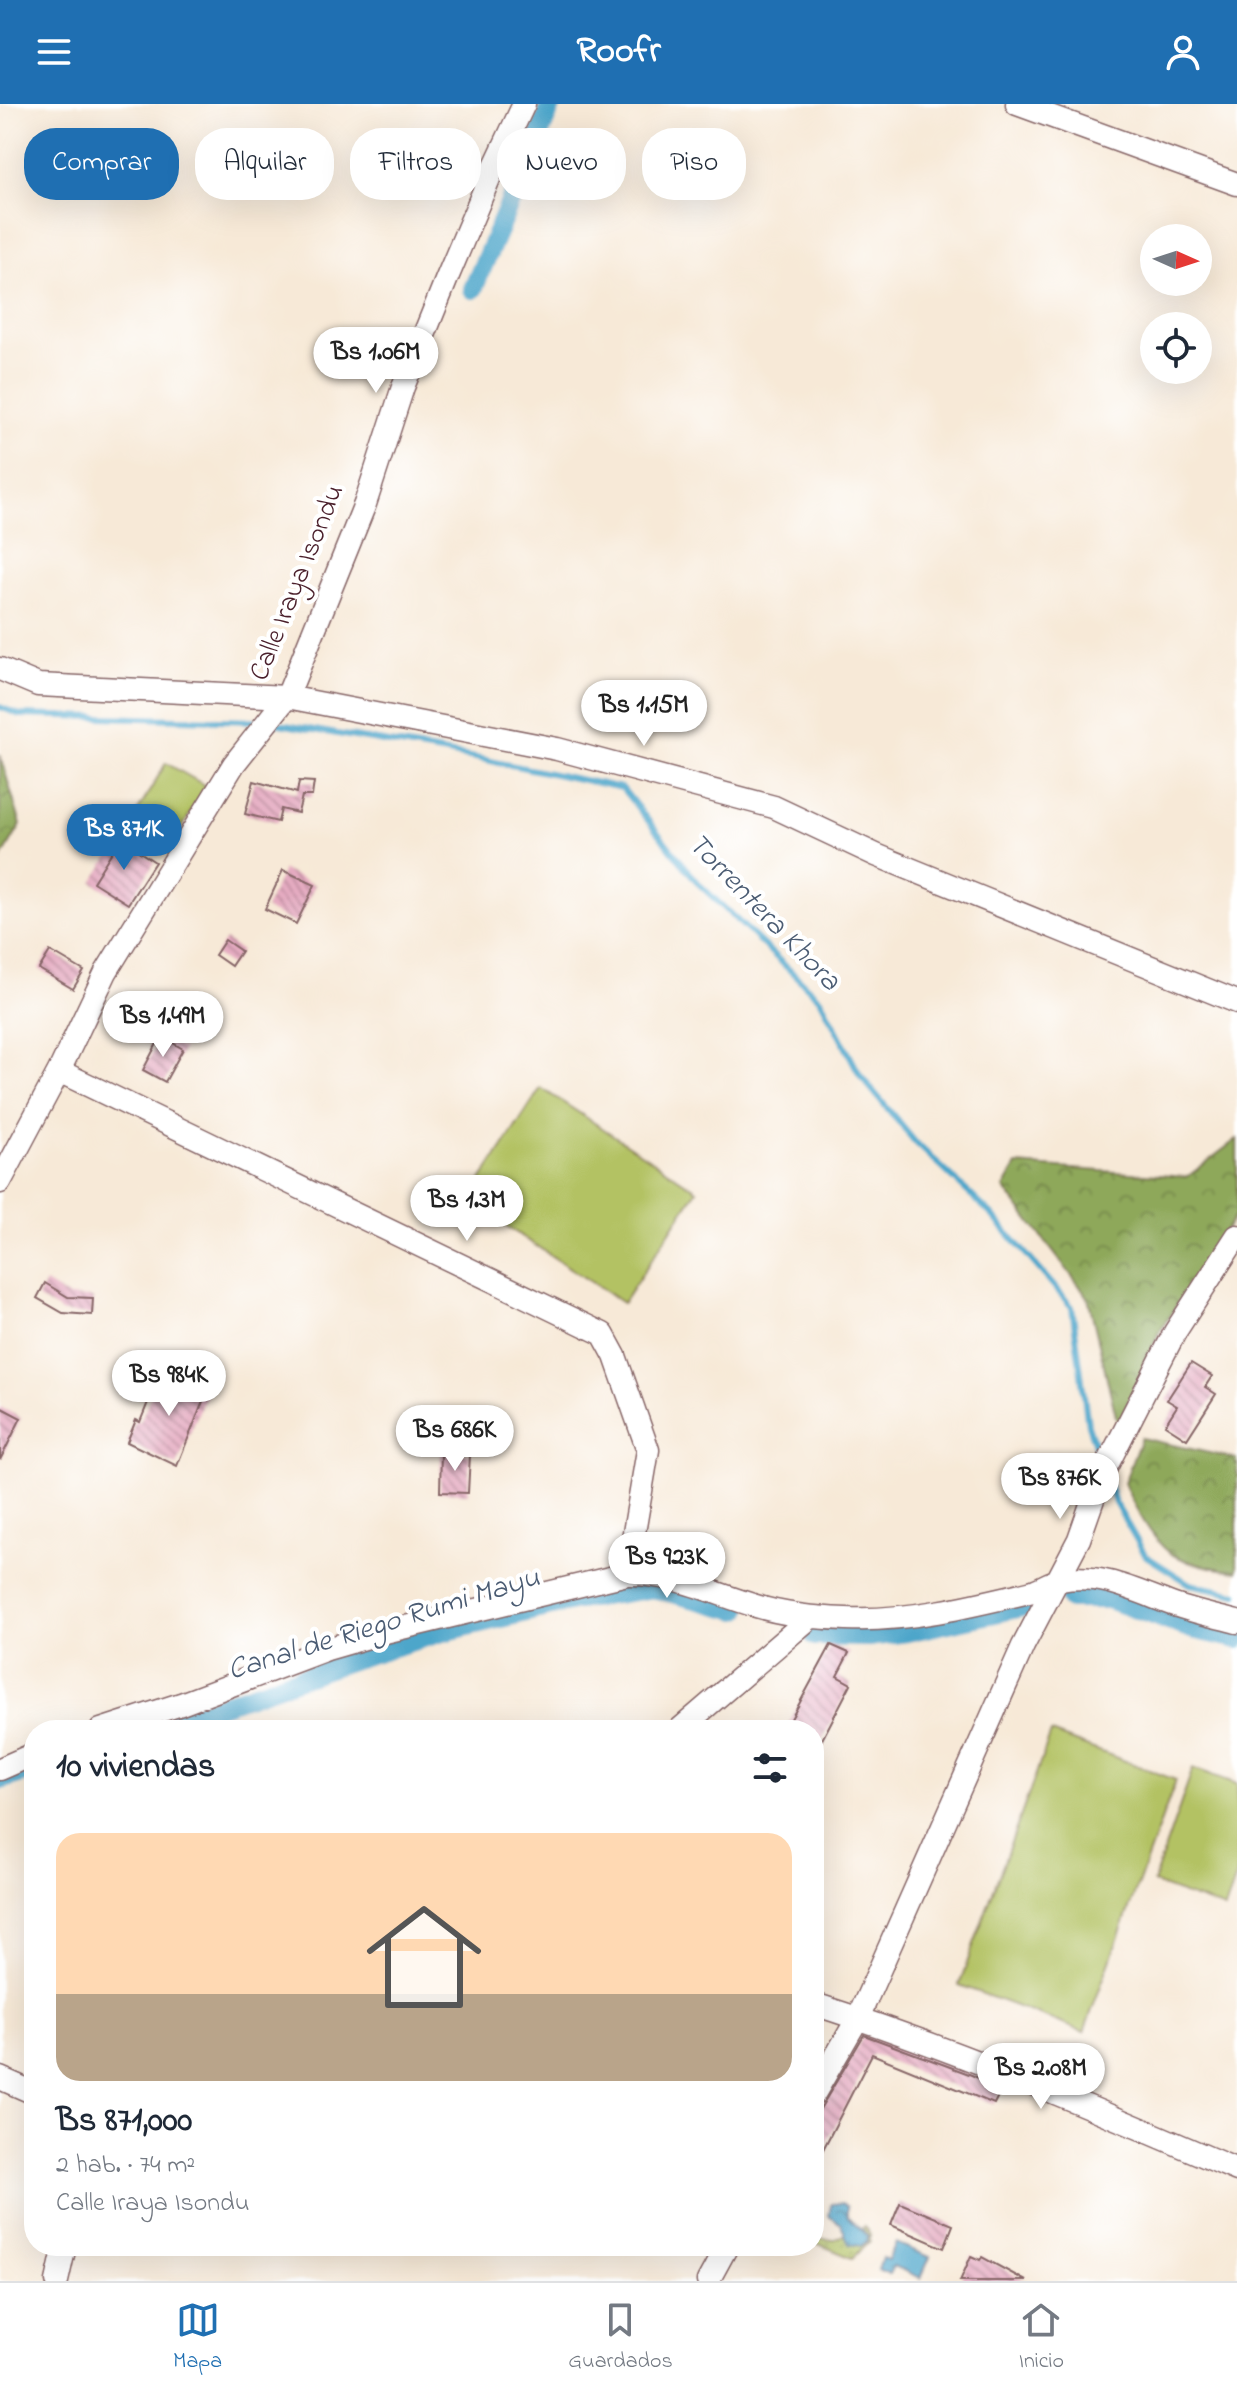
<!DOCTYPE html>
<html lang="es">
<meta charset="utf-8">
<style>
body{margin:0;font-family:"Indie Flower",sans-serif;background:#f6f6f7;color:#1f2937;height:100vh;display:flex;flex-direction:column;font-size:30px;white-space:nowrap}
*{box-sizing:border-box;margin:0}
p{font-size:26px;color:#747a83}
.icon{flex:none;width:44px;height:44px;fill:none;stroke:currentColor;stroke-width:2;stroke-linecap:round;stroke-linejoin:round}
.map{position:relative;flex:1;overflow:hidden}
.drawer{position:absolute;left:24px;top:1616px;width:800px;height:536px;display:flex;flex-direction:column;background:#fff;border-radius:32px;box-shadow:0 8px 32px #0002}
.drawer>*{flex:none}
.guide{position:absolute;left:24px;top:24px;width:800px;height:72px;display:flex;gap:16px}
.needle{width:52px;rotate:93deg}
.fabs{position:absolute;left:1140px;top:120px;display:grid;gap:16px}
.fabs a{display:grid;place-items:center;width:72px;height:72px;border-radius:50%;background:#fff;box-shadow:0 8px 32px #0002;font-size:40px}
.price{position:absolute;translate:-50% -68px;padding:0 18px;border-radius:28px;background:#fff;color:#222;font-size:26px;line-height:52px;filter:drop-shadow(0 2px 4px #0008)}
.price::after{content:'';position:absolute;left:50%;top:48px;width:24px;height:18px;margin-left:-12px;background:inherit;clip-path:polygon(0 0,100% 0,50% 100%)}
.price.selected{background:#1f6fb2;color:#fff}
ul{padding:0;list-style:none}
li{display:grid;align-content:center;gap:16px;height:424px;padding:0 32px}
li span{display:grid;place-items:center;height:248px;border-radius:24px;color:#555}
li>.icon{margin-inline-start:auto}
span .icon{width:144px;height:144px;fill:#fffc;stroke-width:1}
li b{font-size:34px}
h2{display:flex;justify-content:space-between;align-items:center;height:96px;padding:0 32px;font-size:34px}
.pill{padding:0 28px;border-radius:32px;background:#fff;box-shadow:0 8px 32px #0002;font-size:28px;line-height:72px}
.pill.selected{background:#1f6fb2;color:#fff}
header{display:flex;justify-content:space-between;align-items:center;height:104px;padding:0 32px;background:#1f6fb2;color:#fff;font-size:36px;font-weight:700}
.dock{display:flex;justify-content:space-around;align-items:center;height:112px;border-top:2px solid #e0e1e3;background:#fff;font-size:22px;color:#747a83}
.dock a{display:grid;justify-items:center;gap:4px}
.dock .selected{color:#1f6fb2}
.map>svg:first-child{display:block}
</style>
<header><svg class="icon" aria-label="menu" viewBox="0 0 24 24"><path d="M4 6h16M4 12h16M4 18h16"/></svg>Roofr<svg class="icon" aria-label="person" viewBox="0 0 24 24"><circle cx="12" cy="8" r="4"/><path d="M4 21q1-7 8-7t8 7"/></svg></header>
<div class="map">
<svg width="1237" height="2177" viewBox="0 0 1237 2177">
<defs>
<pattern id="grass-dots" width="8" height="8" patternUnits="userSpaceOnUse" patternTransform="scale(2)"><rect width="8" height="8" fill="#b3c264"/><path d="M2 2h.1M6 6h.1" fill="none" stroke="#9ba657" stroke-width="1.8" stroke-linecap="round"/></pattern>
<pattern id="forest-crowns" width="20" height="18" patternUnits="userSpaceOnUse" patternTransform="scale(2)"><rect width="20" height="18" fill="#8ea85a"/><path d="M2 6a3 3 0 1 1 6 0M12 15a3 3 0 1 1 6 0" fill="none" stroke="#76884b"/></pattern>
<pattern id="water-ripples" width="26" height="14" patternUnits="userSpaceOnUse" patternTransform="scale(2)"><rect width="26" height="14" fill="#4da6ca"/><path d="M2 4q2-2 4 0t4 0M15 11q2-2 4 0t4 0" fill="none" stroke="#4287a4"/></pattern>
<pattern id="building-back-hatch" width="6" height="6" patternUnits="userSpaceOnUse" patternTransform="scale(2)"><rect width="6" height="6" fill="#e5abc1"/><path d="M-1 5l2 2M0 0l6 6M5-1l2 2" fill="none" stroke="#bc8b9d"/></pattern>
</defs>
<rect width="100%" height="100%" fill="#fff"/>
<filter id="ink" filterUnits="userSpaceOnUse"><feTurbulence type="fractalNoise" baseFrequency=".0125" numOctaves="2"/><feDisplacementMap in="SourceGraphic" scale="16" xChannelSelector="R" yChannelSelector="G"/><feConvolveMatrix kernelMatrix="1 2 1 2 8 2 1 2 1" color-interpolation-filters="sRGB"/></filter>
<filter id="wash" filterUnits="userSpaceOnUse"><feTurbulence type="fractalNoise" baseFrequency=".006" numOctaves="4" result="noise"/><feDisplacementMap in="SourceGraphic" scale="32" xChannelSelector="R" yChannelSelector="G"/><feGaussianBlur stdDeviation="1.8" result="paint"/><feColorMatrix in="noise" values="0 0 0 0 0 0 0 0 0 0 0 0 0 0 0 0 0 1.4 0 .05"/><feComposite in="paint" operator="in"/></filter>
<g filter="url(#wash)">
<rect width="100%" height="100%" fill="#f7e9d7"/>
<path fill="url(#grass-dots)" stroke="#7e7048" stroke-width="2" d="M 864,2122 L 870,2130 L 870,2137 L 852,2154 L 814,2138 L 816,2134 L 833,2136 L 846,2130 L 867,2137 L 868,2132 L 862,2125 Z"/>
<path fill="url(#forest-crowns)" stroke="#6c6442" stroke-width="2" d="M 0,651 L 21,721 L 0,757 Z
M 1237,1035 L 1237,1109 L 1159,1228 L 1118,1321 L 1088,1193 L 1004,1084 L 1017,1061 L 1187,1073 Z
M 1141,1334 L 1237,1355 L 1237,1467 C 1217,1465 1193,1460 1175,1452 C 1155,1442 1132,1399 1124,1379 Z"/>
<path fill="#b3c264" stroke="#7e7048" stroke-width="2" d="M 166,659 L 206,682 L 171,743 L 131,719 Z
M 541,984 L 697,1086 L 623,1199 L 468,1097 Z
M 1051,1629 L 1176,1676 L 1084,1928 L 959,1881 Z
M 1193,1664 L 1237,1680 L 1237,1770 L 1225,1805 L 1153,1779 Z"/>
<path fill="url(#water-ripples)" stroke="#4c627a" stroke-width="2" d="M 842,2099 L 847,2103 L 847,2112 L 868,2132 L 867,2137 L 861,2142 L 849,2140 L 841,2120 L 829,2112 L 831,2100 Z
M 896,2139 L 930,2153 L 921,2174 L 893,2162 L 889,2170 L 878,2165 L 882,2154 L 888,2156 Z"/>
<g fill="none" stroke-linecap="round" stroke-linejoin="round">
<path stroke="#4da6ca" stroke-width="6" d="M 0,603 L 20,611 L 259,617
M 274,619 L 481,655 L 622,684 L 699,780 L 821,896 L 860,971 L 915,1038 L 992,1111 L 1072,1203 L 1088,1321 L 1101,1359
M 1108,1377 L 1115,1399 L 1146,1452 L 1190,1480 L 1237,1490"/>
<path stroke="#4da6ca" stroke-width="20" d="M 473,185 L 552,0
M 1070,1495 L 1108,1495 L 1192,1525 L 1237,1535
M 815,1532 L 868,1533 L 907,1528 L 1036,1500
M 148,1626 L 363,1552 L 443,1528 L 576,1496 L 653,1484 L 738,1506
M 0,1676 L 34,1665"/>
</g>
<g id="blocks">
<path fill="url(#building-back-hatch)" d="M 254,677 L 297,689 L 299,677 L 314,678 L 312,692 L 302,692 L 298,709 L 281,705 L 278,718 L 245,710 Z
M 120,735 L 155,758 L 128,800 L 93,778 Z
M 283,766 L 315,781 L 296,820 L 265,805 Z
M 225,836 L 241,847 L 231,862 L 215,851 Z
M 50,847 L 84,867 L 73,885 L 39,865 Z
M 161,932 L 183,945 L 165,978 L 143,966 Z
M 45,1179 L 68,1193 L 93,1194 L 92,1211 L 63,1209 L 37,1194 Z
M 1191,1259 L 1212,1272 L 1205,1283 L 1216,1290 L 1187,1335 L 1165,1321 L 1177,1302 L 1167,1296 Z
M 161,1266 L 208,1285 L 177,1362 L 127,1338 L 136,1316 L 140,1318 Z
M 0,1303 L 21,1314 L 0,1356 Z
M 441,1349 L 470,1350 L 468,1389 L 440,1388 Z
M 831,1541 L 849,1549 L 837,1572 L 851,1580 L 814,1651 L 814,1626 L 785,1626 Z
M 864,1931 L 969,1970 L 1002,1984 L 994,2000 L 872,1950 L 814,2063 L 814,2015 Z
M 900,2099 L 953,2121 L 944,2144 L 891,2121 Z
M 971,2152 L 980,2156 L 982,2153 L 1026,2177 L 960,2177 Z"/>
</g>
</g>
<g filter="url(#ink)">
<use href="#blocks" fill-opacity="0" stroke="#876667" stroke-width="2"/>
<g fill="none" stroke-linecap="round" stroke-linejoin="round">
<defs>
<path id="minor" d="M 1017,0 L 1237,80
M 0,565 L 38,581 L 287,593 L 557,645 L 774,703 L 876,751 L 1237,898
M 59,967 L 603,1230 L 615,1252 L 648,1346 L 627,1470
M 0,1078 L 59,967 L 106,868 L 234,660 L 287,593 L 365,400 L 403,283 L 447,174 L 491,70 L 524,0
M 101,1626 L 181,1600 L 327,1545 L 389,1527 L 627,1470 C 674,1469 712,1489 756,1502 C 785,1511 816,1514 846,1515 C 906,1518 975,1501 1033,1487 C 1042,1484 1051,1477 1061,1476 C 1099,1469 1132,1485 1166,1498 C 1189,1507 1214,1512 1237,1518
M 679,1626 L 811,1513
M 0,1665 L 34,1650
M 814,1900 C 958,1946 1098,2006 1237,2066
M 0,1974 L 34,1989
M 814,1990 L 858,1914 L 1023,1542 L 1079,1435 L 1100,1375 L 1175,1228 L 1237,1132
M 57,2177 L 65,2142
M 708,2177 L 727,2142"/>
</defs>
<use href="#minor" stroke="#876667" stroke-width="25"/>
<use href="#minor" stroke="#fff" stroke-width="22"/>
</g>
</g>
<g text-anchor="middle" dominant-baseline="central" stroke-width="8" stroke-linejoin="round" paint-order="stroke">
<g font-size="28" fill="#4a1f2b" stroke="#fff">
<text transform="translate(298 479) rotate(-68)">Calle Iraya Isondu</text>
</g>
<g font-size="30" font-style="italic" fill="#4b5c73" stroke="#fff">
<text transform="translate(763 809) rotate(46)">Torrentera Khora</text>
<text transform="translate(384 1521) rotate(-17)">Canal de Riego Rumi Mayu</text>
</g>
</g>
</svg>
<div class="fabs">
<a><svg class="needle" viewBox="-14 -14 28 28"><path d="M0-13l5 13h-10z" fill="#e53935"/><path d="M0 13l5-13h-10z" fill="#747a83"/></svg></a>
<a><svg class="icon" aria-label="locate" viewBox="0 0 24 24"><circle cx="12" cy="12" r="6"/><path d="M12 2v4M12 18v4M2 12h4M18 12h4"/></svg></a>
</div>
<b class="price" style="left:376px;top:291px">Bs 1.06M</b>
<b class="price" style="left:644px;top:644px">Bs 1.15M</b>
<b class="price selected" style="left:124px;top:768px">Bs 871K</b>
<b class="price" style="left:163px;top:955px">Bs 1.49M</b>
<b class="price" style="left:467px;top:1139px">Bs 1.3M</b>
<b class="price" style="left:169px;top:1314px">Bs 984K</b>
<b class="price" style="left:455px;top:1369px">Bs 686K</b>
<b class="price" style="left:1060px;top:1417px">Bs 876K</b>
<b class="price" style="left:667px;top:1496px">Bs 923K</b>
<b class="price" style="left:1041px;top:2007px">Bs 2.08M</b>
<div class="guide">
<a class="pill selected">Comprar</a>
<a class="pill">Alquilar</a>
<a class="pill">Filtros</a>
<a class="pill">Nuevo</a>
<a class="pill">Piso</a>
</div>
<section class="drawer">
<h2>10 viviendas<svg class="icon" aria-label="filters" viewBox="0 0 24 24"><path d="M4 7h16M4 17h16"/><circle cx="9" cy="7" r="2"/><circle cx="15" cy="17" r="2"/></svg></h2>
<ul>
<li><span style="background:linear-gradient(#ffd9b3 65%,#b9a48a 0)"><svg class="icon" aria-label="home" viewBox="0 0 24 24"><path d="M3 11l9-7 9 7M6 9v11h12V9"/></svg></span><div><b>Bs 871,000</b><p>2 hab. · 74 m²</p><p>Calle Iraya Isondu</p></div></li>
</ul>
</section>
</div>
<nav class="dock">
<a class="selected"><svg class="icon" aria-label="map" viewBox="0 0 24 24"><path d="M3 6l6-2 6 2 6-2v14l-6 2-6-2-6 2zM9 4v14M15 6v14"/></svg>Mapa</a>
<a><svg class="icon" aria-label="saved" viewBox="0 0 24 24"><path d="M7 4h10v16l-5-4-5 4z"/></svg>Guardados</a>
<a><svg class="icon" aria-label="home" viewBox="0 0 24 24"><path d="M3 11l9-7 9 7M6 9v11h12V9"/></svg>Inicio</a>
</nav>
